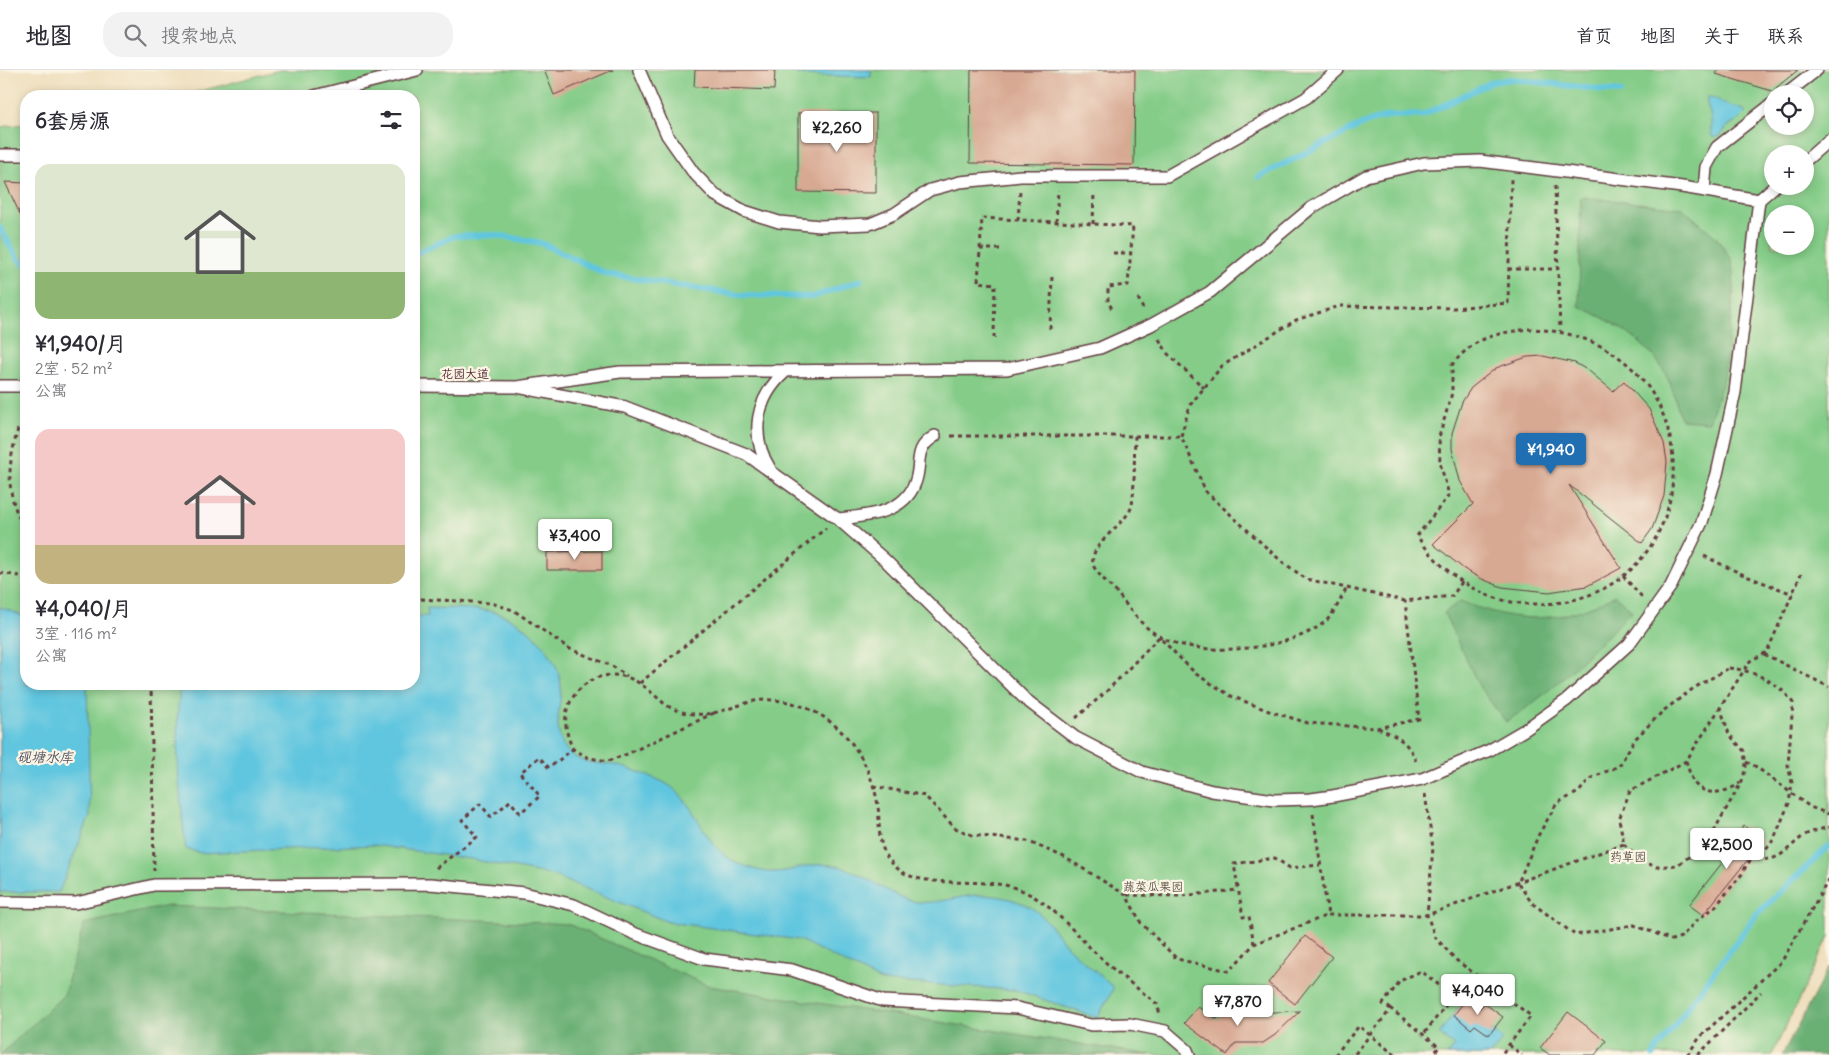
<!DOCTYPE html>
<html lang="zh">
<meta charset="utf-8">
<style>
body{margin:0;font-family:Delius,"LXGW WenKai TC",sans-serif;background:#f2f2f3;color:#2b2b33;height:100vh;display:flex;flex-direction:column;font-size:19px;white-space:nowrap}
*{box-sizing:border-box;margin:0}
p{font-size:16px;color:#7c7c81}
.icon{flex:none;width:28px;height:28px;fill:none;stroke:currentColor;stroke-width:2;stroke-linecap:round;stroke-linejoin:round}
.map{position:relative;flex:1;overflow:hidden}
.drawer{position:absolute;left:20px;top:20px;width:400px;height:600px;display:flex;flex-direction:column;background:#fff;border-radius:20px;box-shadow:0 2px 8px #0003}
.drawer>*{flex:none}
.buttons{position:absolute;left:1764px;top:15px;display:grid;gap:10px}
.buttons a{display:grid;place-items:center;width:50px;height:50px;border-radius:50%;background:#fff;box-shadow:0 2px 8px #0003;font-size:25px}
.price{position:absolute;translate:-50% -42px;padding:0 11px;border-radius:5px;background:#fff;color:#222;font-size:16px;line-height:32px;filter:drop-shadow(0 1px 2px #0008)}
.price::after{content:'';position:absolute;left:50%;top:30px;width:15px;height:11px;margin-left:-8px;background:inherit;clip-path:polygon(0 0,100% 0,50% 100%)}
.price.on{background:#1f6fb2;color:#fff}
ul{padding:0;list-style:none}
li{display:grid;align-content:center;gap:10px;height:265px;padding:0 15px}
li span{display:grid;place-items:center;height:155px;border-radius:15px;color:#555}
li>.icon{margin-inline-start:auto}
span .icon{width:90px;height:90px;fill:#fffc;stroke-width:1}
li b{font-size:21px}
h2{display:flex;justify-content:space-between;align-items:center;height:60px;padding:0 15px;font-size:21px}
header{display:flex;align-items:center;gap:30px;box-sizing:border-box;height:70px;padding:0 25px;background:#fff;border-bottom:1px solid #e1e1e2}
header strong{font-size:24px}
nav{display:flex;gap:28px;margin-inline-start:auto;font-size:18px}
.search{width:350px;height:45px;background:#f2f2f3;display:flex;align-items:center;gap:12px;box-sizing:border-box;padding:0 18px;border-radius:20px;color:#7c7c81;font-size:19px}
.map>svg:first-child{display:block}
</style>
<header>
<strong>地图</strong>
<div class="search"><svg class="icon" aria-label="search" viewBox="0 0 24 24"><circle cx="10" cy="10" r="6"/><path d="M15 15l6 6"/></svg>搜索地点</div>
<nav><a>首页</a><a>地图</a><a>关于</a><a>联系</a></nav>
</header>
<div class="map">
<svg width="1829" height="985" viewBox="0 0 1829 985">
<rect width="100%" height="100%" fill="#fcf5e5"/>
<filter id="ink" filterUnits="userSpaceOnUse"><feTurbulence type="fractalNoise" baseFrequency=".02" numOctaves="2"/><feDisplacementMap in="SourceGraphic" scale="10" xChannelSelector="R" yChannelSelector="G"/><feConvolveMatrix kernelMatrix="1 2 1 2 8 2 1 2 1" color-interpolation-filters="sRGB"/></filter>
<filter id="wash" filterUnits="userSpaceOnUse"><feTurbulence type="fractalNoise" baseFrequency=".0096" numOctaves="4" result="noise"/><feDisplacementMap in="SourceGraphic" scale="20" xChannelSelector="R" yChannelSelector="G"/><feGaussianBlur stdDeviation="1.12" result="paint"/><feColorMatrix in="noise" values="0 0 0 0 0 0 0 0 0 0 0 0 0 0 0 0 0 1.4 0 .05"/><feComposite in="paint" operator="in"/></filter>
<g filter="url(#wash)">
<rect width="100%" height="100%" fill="#eedebc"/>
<path fill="#84cc88" stroke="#67765a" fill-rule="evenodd" d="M 279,0 L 1829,0 L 1829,867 L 1772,985 L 0,985 L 0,57 L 26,54 L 26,614 L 414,614 L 414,26 L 182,26 ZM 1772,24 L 1805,24 L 1805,56 L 1772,56 ZM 1772,84 L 1805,84 L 1805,116 L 1772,116 ZM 1772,144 L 1805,144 L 1805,176 L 1772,176 Z"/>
<path fill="#6bb074" stroke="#5a6850" d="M 1581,127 L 1682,138 L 1716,167 L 1732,190 L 1734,218 L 1724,308 L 1709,352 L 1681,350 C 1677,336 1673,319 1667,306 C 1648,271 1613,252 1579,236 Z
M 1615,525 L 1632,541 C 1592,581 1554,621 1506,652 L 1480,618 L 1444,543 L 1460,531 C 1518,554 1559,555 1615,525 Z
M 167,836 L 568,854 L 709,916 L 1150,985 L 0,985 L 64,925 L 84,854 Z
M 1829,897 L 1829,985 L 1782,985 Z"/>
<path fill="#61c6df" stroke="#567285" d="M 797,0 L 871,0 L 871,7 L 797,5 Z
M 1707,27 C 1717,27 1719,32 1727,35 C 1734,38 1739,36 1746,42 L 1736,52 L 1729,55 L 1720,66 L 1713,68 C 1709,60 1712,56 1711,48 C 1710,40 1706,36 1707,27 Z
M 0,537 L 26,547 L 26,614 L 87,614 L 90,746 L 59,822 L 0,822 Z
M 427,538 C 448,539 472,537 493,542 C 524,549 558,583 561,615 C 562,636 552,657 564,676 C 578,697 599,691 619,696 C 634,700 651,706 665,713 C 696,730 701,771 730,789 C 742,796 761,803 776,802 C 795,801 811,792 832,795 C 859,799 882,821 908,830 C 929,837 956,826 978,825 C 997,825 1020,829 1036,841 C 1048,850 1058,866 1068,877 C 1083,891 1099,905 1114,918 L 1097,948 L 1016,920 L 881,911 L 800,870 L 668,852 L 552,805 L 470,789 L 374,775 L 201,783 L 186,779 C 179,721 174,672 180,614 L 414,614 L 414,546 L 428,546 Z
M 1460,936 L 1503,969 L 1490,985 L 1447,985 L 1454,976 L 1439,964 Z"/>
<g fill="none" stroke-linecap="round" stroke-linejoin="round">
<path stroke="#61c6df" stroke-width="6" d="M 1258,107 L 1365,53 L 1388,46 L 1423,45 L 1492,12 L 1511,9 L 1621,22
M 0,158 L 18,189 L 26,195
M 414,184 L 455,166 L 495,165 L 541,173 L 606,204 L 739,225 L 813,227 L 861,210
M 1653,985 L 1756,845 L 1829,776"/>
</g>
<g id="blocks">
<path fill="#d7a892" d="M 544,0 L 613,0 L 554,25 Z
M 695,0 L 775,0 L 774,20 L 694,17 Z
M 971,0 L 1135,0 L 1134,95 L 970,93 Z
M 1717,0 L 1798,0 L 1772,21 L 1716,4 Z
M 798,43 L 876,43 L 876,123 L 798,122 Z
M 5,112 L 26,113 L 26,157 Z
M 1543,286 L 1575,293 L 1589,301 L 1613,321 L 1624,311 L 1649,339 L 1664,373 L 1667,392 L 1664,426 L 1652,459 L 1642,473 L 1569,415 L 1621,498 L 1587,516 L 1549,522 L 1502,517 L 1482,509 L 1464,499 L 1433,474 L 1473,434 L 1460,411 L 1452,379 L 1452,363 L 1462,332 L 1471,318 L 1496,298 L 1527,287 Z
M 602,481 L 602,500 L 547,500 L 547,482 Z
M 1744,756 L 1763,771 L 1703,845 L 1689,835 L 1733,779 L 1729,776 Z
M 1305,866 L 1332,887 L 1295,934 L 1268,913 Z
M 1467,928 L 1480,938 L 1484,933 L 1503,947 L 1489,965 L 1475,955 L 1471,959 L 1454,945 Z
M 1228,936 L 1239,941 L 1251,943 L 1300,941 L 1275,965 L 1263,973 L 1236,973 L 1227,985 L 1184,953 L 1198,937 L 1217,949 Z
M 1568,942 L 1606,971 L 1595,985 L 1550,985 L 1540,978 Z"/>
</g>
</g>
<g filter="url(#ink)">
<use href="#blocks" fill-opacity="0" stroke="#633c41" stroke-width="1"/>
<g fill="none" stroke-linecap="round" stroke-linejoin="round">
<defs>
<path id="service" d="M 639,0 L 667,65 L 693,102 L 715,125 L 744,141 L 779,152 L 820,156 L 870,154 L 894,144 L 930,120 L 960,112 L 1021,106 L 1167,106 L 1306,28 L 1338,0
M 1786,24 L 1817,0
M 314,26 L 417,0
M 0,85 L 26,85
M 1805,91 L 1829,70
M 1704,121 L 1706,97 L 1717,77 L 1772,34
M 0,316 L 26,316
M 414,316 L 517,317 L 620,302 L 1007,299 L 1100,278 L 1151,255 L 1210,222 L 1311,138 L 1366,106 L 1424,93 L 1480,91 L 1682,117 L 1759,130
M 517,317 L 625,337 L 746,384 L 838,449 L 885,490 L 1025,629 L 1076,668 L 1142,702 L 1212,721 L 1274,730 L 1311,729 L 1333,726 L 1422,709 L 1490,680 L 1526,659 L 1567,630 L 1629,574 L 1671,516 L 1702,452 L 1717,404 L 1735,322 L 1759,130 L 1775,116
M 770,399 C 749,365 756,328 785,302
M 838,449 C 865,446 904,444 915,413 C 923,392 912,380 935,366
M 0,832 L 76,833 L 154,815 L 430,814 L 524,823 L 574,835 L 633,863 L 704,889 L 792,900 L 883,931 L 1017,938 L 1091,955 L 1130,954 L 1165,961 L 1187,980 L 1189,985"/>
</defs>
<use href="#service" stroke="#633c41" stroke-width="14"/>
<path stroke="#633c41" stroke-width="3" stroke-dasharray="4 4" stroke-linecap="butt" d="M 1555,116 L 1560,261
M 1018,150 L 1020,121
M 1056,152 L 1058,120
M 1093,154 L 1094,122
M 980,179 L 1000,179
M 1113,183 L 1130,183
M 1508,199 L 1557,199
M 1138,228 L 1144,241
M 1050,259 L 1052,206
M 1528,259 C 1725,263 1717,538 1532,534 C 1483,533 1444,505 1417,466 L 1449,425 L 1440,393 L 1439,367 L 1452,323 L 1452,295 C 1475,267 1493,264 1528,259 Z
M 994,268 L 995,214 L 978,212 L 982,148 L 1133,156 L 1128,215 L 1108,217 L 1108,231 L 1112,239
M 1159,269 L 1168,284 L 1204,318
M 18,359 C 7,398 5,425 26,461
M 951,366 L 1181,366
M 1135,366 C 1134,380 1135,429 1131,438 C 1125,455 1085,476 1094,497 C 1099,506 1110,515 1117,523 C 1129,538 1142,557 1159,566 C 1198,589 1294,581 1327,550 C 1335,542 1341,528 1347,518
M 1704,486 L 1746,506 L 1793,524
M 0,503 L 26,507
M 1623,506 L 1643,528
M 1462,512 L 1452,526 L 1405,531 L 1306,509 L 1280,490 L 1206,422 L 1181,366 L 1190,335 L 1222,296 L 1296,250 L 1340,236 L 1454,238 L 1508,233 L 1511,109
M 414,533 L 421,529 L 491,533 L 513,540 L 570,579 L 612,596 L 627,606
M 1764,584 L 1829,617
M 1729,598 C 1753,600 1780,613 1793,633 L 1788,695 L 1792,713 L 1789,733 L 1774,769 L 1762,785 L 1752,788 L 1746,796 L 1742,804 L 1715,837 L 1696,851 L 1681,867 L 1672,870 L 1634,855 L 1575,865 L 1532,833 L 1518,813 L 1539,764 L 1557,733 L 1579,722 L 1589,709 L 1619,696 L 1635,669 L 1663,641 L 1694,618 Z
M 640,613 L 826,458
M 151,614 L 154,801
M 714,643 L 625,685 L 608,691 L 589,688 L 573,679 C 565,662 562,645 572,629 C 586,605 616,598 639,613 C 661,627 663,641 694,644 C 713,646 732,637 750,632 C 769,627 791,631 809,639 C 846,656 869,691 877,730 C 882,755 873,777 897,798 C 922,821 983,806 1016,818 C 1052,831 1075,865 1103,890 C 1120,906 1139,919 1157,934 L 1160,944
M 1076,648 L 1107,621 L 1159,567 L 1196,604 L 1231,626 L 1269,641 L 1308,653 L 1377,658 L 1419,649 L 1405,531
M 1378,658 C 1399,667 1409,672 1417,694
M 1686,691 C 1688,697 1691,709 1695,714 C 1708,728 1728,722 1740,713
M 1746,692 L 1755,696 L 1810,737 L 1829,744
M 873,716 L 925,726 L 955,758 L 972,765 L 1027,771 L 1064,787 L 1126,825 L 1141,853 L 1177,889 L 1229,901 L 1254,874 L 1328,845 L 1427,845 L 1624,774 L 1619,749 L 1630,721 L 1686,691 L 1750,591 L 1767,582 L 1801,504
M 1425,724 L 1433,778 L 1427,845 L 1435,867 L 1456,890 L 1531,946 L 1501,985
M 1313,744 L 1328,845
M 1624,774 L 1638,789 L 1656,797 L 1677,795 L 1706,775 L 1742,711 L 1746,697 L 1744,681 L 1729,664 L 1720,637
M 1757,788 C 1780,794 1788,776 1805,765 C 1812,761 1822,759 1829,757
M 436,798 L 477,767 L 462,750 L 480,734 L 491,747 L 510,731 L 520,743 L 540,726 L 520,703 L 539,687 L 549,698 L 573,679
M 1127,825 L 1181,826 L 1238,820
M 1254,874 L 1249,846 L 1243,847 L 1234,794 L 1275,788 L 1290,798 L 1320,795
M 1391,939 L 1383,934 L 1400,911 L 1421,901 L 1453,926 L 1423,965
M 1509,975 L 1522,985
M 1335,985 L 1359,956 L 1370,965 L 1354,985
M 1395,985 L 1370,965 L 1391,939 L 1439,977 L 1433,985
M 1687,985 L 1701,966 L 1782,891 L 1829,809
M 1698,985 L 1761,922"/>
<use href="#service" stroke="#fff" stroke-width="11"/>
</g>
</g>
<g text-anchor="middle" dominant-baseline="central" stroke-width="4.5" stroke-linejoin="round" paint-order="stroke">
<g font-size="12" fill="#4a1f2b" stroke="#fcf5e5">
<text x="465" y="303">花园大道</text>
</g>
<g font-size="12" fill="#5b5347" stroke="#fcf5e5">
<text x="1628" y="786">药草园</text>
<text x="1153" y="816">蔬菜瓜果园</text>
</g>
<g font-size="14" font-style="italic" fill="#515161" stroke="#fcf5e5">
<text x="45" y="687">砚塘水库</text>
</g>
</g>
</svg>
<div class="buttons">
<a><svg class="icon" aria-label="locate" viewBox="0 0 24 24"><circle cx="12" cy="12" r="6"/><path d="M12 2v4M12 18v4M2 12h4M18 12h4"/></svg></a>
<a>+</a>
<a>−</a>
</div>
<b class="price" style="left:837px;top:83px">¥2,260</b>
<b class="price on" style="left:1551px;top:405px">¥1,940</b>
<b class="price" style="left:575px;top:491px">¥3,400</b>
<b class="price" style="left:1727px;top:800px">¥2,500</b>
<b class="price" style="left:1478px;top:946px">¥4,040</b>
<b class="price" style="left:1238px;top:957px">¥7,870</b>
<section class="drawer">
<h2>6套房源<svg class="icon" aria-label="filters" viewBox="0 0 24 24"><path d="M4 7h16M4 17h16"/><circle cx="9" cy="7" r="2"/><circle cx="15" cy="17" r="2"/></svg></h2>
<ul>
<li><span style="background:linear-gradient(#dfe7d0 70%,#8fb573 0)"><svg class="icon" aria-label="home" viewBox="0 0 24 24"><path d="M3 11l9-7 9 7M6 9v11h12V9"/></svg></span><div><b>¥1,940/月</b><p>2室 · 52 m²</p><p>公寓</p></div></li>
<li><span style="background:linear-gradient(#f6c9c9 75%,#c2b280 0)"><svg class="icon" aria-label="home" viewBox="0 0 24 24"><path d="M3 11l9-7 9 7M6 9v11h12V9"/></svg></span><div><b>¥4,040/月</b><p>3室 · 116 m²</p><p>公寓</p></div></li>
</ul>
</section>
</div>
